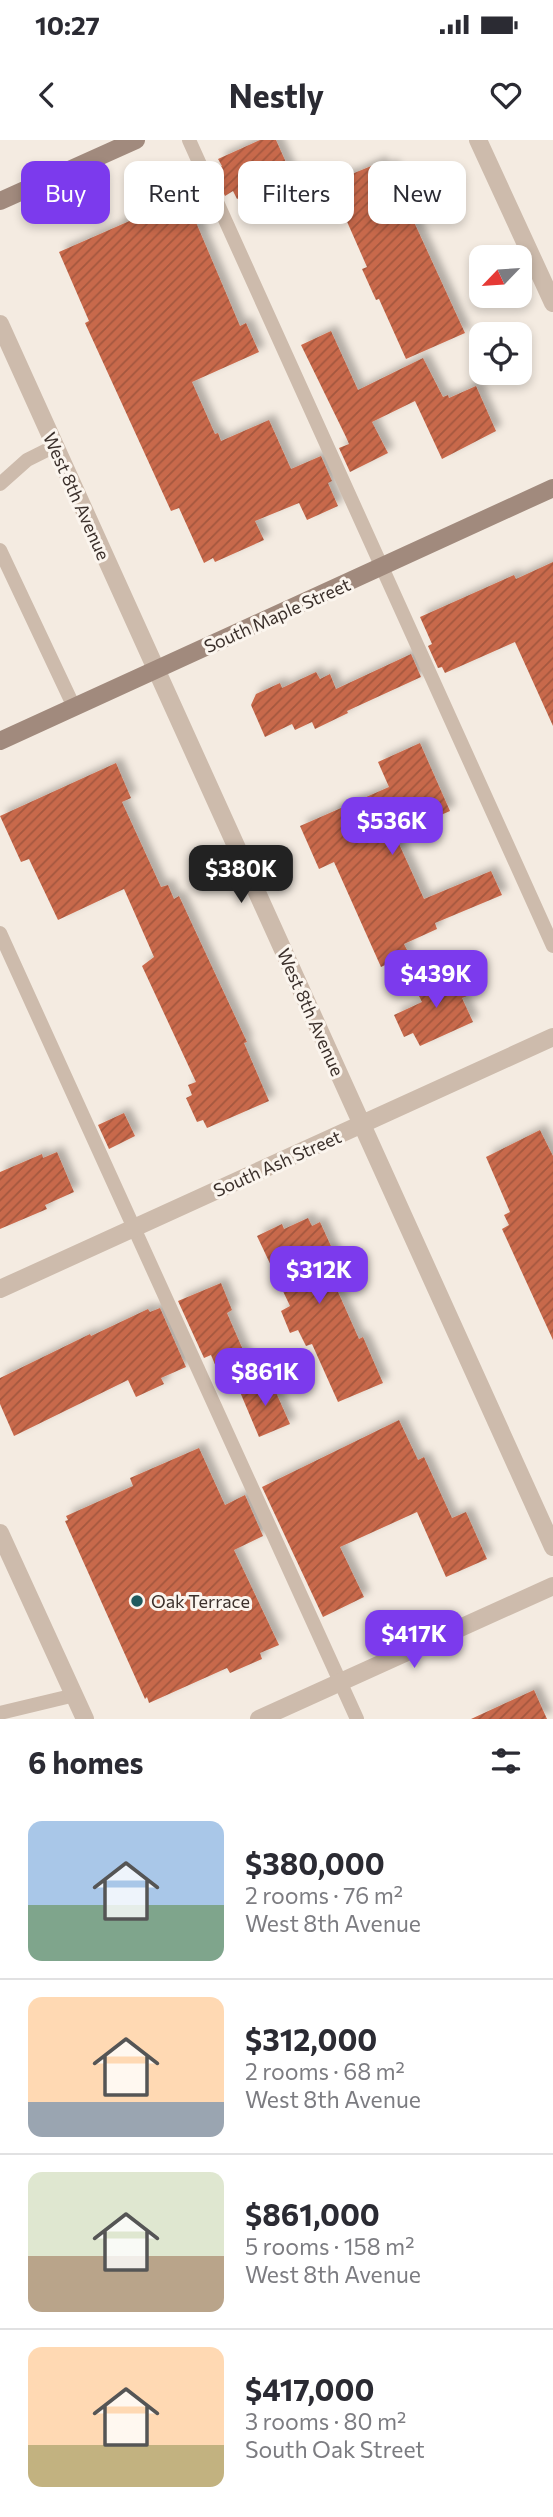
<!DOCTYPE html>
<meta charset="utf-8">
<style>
body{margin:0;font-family:Commissioner,sans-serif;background:#f7f7f7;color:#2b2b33;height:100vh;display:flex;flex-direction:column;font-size:26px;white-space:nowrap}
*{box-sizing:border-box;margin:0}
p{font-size:23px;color:#7c7c81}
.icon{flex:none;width:38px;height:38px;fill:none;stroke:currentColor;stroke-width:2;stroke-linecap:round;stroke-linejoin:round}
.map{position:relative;height:1579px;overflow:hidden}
.side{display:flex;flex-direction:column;background:#fff;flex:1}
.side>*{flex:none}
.banner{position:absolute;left:21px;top:21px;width:511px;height:63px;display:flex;gap:14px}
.needle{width:46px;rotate:245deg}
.controls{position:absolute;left:469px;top:105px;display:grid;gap:14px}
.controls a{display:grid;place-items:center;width:63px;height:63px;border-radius:14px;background:#fff;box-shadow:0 4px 10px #0003;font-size:35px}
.price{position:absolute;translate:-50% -60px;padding:0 16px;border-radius:14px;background:#7c3aed;color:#fff;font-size:23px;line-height:46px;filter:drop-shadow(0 2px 4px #0008)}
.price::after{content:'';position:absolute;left:50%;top:42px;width:21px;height:16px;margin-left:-10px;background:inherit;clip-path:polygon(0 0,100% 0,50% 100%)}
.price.on{background:#222;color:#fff}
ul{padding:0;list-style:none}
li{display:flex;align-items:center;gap:21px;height:175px;padding:0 28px}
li+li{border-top:2px solid #e1e1e2}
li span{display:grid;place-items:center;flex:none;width:196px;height:140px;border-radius:14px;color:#555}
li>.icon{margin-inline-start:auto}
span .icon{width:84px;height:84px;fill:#fffc;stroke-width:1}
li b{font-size:30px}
h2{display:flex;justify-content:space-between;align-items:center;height:84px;padding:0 28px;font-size:30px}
.chip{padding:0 24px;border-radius:14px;background:#fff;box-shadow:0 4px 10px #0003;font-size:24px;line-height:63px}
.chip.on{background:#7c3aed;color:#fff}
.status{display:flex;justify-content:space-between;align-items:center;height:49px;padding:0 35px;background:#fff;direction:ltr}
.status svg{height:19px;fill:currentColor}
header{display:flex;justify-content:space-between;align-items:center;height:91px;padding:0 28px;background:#fff;font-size:32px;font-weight:700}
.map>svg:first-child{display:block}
</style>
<div class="status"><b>10:27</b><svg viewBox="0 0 49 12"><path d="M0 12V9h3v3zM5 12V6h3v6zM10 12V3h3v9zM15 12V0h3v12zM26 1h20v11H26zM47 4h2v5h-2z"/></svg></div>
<header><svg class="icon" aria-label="back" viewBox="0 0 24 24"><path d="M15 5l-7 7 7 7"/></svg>Nestly<svg class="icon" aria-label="heart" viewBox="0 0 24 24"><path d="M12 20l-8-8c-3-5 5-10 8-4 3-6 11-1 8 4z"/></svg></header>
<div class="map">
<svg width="553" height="1579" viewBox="0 0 553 1579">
<defs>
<pattern id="building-hatch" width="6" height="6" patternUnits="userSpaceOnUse" patternTransform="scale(1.75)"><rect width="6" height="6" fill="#c8694b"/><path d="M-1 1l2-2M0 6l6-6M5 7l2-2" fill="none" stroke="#a4573f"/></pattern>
<filter id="shadow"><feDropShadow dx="6" dy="-6" stdDeviation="3.5" flood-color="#0004"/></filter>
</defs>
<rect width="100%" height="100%" fill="#f4ebe1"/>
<path fill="url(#building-hatch)" filter="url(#shadow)" d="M 260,0 L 276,0 L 297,47 L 267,60 L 262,48 L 237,59 L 233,51 L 225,56 L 213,30 L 222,26 L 218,19 Z
M 381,22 L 384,29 L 392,25 L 411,68 L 408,69 L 465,193 L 406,219 L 379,159 L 376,160 L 362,129 L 367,127 L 330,43 Z
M 195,38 L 208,65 L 192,73 L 240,186 L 246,183 L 259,212 L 192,242 L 215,294 L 218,293 L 221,301 L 269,280 L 291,329 L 321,316 L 332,341 L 328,343 L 338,366 L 307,380 L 299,363 L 255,381 L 264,400 L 215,422 L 213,418 L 204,423 L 179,368 L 171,371 L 85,183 L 89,181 L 59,112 L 150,72 L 145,60 Z
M 331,191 L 358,250 L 423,218 L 443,257 L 448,255 L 449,258 L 476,246 L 496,291 L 442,319 L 415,261 L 372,282 L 388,313 L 350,332 L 339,308 L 349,304 L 346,297 L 301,205 Z
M 553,422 L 553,586 L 515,502 L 445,533 L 442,527 L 438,528 L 428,506 L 432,504 L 420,477 L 514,435 L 516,439 Z
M 411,514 L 421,537 L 347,571 L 348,573 L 315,589 L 312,582 L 295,590 L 292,584 L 265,597 L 251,565 L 256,554 L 280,543 L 282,548 L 316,532 L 320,539 L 330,534 L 336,549 Z
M 420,603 L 450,671 L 395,695 L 424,759 L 491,731 L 502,755 L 435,783 L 437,789 L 404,804 L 409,814 L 381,827 L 334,722 L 319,729 L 300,686 L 389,647 L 378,622 Z
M 116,623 L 131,658 L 122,662 L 161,747 L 168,745 L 174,759 L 179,756 L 247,902 L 244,903 L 269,961 L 207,988 L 203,980 L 197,982 L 186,958 L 192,955 L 188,945 L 196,942 L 142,826 L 154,817 L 124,749 L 58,780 L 29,719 L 21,722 L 0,676 Z
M 455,830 L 467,856 L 462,858 L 473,882 L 420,906 L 413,893 L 404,897 L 394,875 L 422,862 L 415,848 Z
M 124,973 L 135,996 L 109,1009 L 98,985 Z
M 540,990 L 553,1016 L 553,1200 L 502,1089 L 509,1085 L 504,1075 L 510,1072 L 486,1017 Z
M 57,1012 L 74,1052 L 45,1065 L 47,1069 L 0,1089 L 0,1032 L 42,1014 L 43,1018 Z
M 308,1078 L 312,1086 L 320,1082 L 336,1117 L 327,1121 L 332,1133 L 330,1134 L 359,1199 L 363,1197 L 383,1243 L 338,1262 L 312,1204 L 306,1206 L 298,1190 L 290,1193 L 281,1171 L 290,1166 L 257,1096 L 282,1084 L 284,1089 Z
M 221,1143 L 232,1170 L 227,1173 L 256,1240 L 227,1253 L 211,1215 L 204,1218 L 178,1161 Z
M 160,1168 L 186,1227 L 161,1238 L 164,1244 L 136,1257 L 128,1240 L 14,1296 L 0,1264 L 0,1238 L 90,1194 L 91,1196 L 148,1169 L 150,1172 Z
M 270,1239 L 290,1284 L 259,1297 L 240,1252 Z
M 399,1280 L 418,1320 L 424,1317 L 452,1378 L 466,1372 L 487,1419 L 446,1437 L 417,1372 L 340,1407 L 364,1457 L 323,1477 L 262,1347 Z
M 199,1308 L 225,1365 L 245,1355 L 263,1396 L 234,1410 L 279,1505 L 260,1513 L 262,1519 L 230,1533 L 227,1528 L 149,1563 L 147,1557 L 145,1559 L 65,1381 L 68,1380 L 66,1376 L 133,1346 L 130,1338 Z
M 534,1550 L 547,1579 L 471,1579 Z"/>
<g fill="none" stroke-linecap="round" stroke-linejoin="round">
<path stroke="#cdbbac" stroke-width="14" d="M 189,0 L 553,806
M 0,344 L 27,320 L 55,306
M 0,410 L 74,567
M 0,793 L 357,1579
M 0,1573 L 75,1555"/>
<path stroke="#cdbbac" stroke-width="18" d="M 478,0 L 553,163
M 0,184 L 553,1407
M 0,1149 L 553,897
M 0,1393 L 85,1579
M 259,1579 L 553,1446"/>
<path stroke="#a18a7d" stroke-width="18" d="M 0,61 L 136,0
M 0,601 L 553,348"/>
</g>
<circle fill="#1f5a5e" stroke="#fbf5ee" stroke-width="2.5" cx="137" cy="1461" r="7"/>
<g text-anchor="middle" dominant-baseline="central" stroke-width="6" stroke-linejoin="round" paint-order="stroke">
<g font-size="18" fill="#3b302b" stroke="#fbf5ee">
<text transform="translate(77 356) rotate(66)">West 8th Avenue</text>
<text transform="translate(277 475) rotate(-24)">South Maple Street</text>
<text transform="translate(311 872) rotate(66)">West 8th Avenue</text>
<text transform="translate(277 1023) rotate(-24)">South Ash Street</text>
</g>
<g font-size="18" fill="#3b302b" stroke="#fbf5ee" text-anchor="start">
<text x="151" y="1461">Oak Terrace</text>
</g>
</g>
</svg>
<div class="controls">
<a><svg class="needle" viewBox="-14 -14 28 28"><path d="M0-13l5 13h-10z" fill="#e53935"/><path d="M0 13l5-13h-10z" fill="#7c7c81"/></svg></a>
<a><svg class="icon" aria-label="locate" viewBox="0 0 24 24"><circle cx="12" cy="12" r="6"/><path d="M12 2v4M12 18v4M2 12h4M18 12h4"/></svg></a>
</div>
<b class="price" style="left:392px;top:717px">$536K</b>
<b class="price on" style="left:241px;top:765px">$380K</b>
<b class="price" style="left:436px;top:870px">$439K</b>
<b class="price" style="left:319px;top:1166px">$312K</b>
<b class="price" style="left:265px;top:1268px">$861K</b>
<b class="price" style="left:414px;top:1530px">$417K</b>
<div class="banner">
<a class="chip on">Buy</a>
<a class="chip">Rent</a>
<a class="chip">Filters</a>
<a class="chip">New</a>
</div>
</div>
<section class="side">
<h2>6 homes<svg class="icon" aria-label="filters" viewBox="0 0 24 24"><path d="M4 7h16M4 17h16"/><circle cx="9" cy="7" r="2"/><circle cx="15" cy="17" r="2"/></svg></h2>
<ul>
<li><span style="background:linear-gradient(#a9c7e8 60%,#7fa58c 0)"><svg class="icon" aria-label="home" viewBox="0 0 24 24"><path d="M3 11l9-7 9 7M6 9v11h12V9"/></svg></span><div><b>$380,000</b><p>2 rooms · 76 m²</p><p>West 8th Avenue</p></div></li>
<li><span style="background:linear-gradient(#ffd9b3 75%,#9aa5b1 0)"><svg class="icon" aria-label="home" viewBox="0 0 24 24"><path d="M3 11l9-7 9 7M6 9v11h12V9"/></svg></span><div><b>$312,000</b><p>2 rooms · 68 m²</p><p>West 8th Avenue</p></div></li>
<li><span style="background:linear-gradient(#dfe7d0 60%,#b9a48a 0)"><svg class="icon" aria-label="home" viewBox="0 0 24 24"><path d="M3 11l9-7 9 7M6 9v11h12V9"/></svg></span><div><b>$861,000</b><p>5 rooms · 158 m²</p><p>West 8th Avenue</p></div></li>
<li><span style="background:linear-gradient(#ffd9b3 70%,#c2b280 0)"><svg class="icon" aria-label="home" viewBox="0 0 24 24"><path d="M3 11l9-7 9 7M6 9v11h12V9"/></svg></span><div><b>$417,000</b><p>3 rooms · 80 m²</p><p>South Oak Street</p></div></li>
</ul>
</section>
